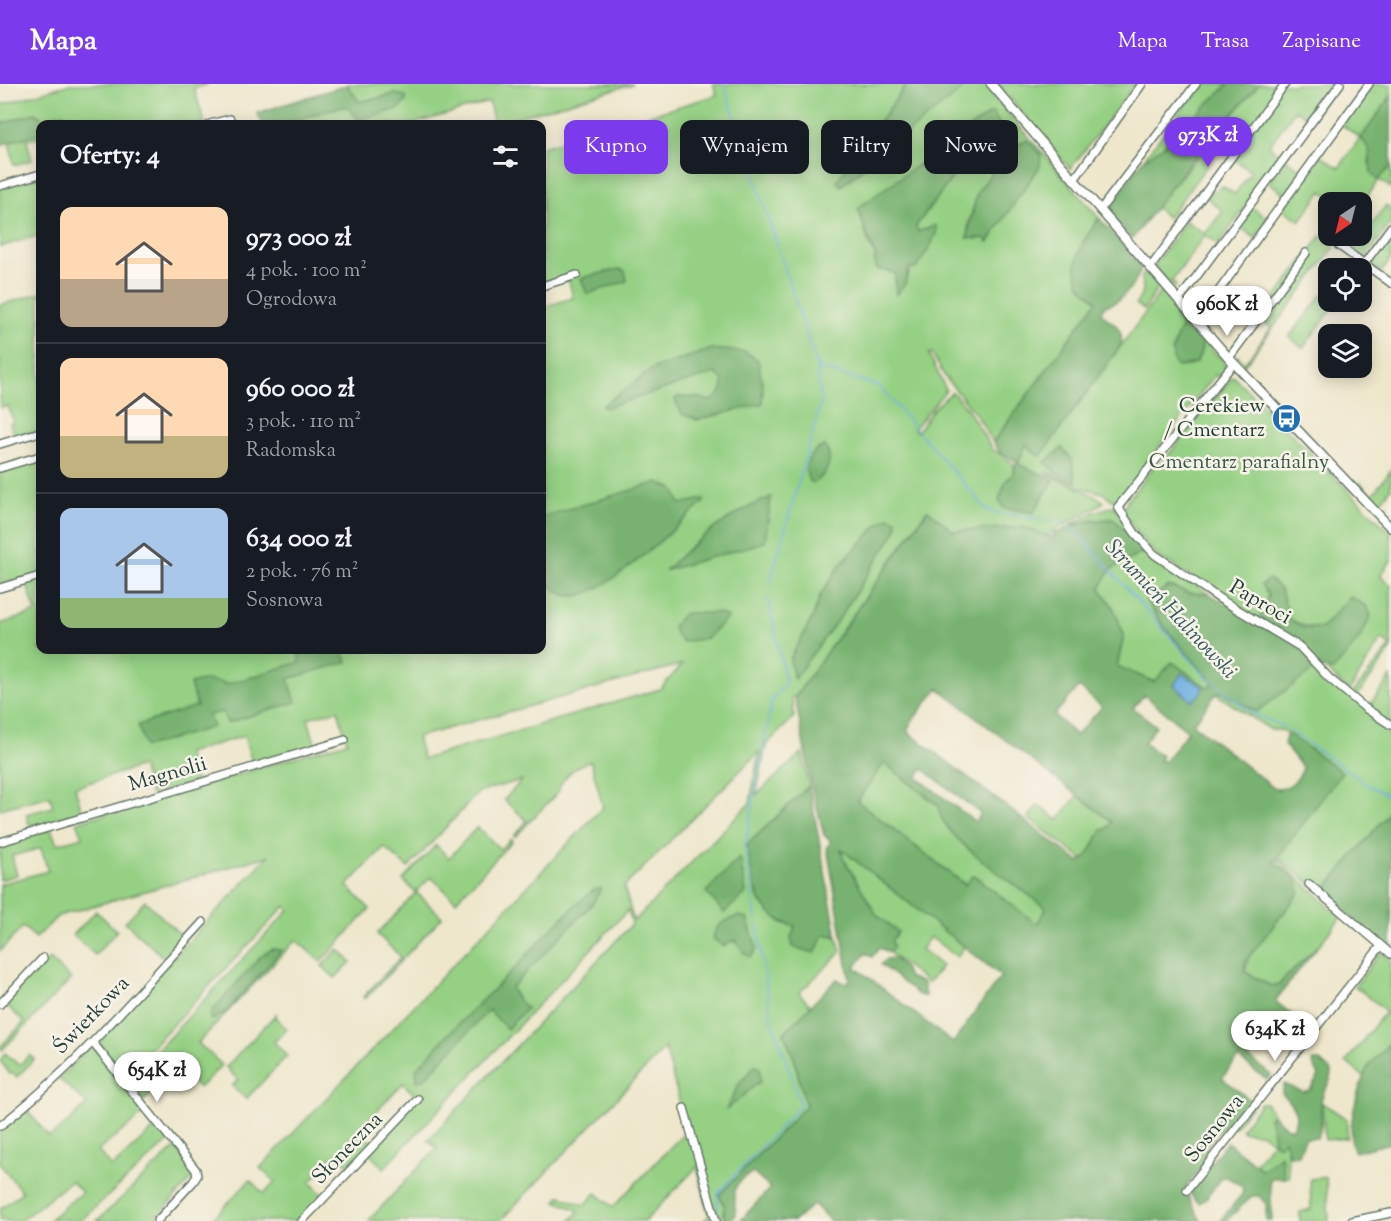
<!DOCTYPE html>
<html lang="pl">
<meta charset="utf-8">
<style>
body{margin:0;font-family:"Sorts Mill Goudy",serif;background:#242831;color:#f1f3f6;height:100vh;display:flex;flex-direction:column;font-size:22px;white-space:nowrap}
*{box-sizing:border-box;margin:0}
p{font-size:20px;color:#9ea1a6}
.icon{flex:none;width:33px;height:33px;fill:none;stroke:currentColor;stroke-width:2;stroke-linecap:round;stroke-linejoin:round}
.map{position:relative;flex:1;overflow:hidden}
.drawer{position:absolute;left:36px;top:36px;width:510px;height:534px;display:flex;flex-direction:column;background:#171b24;border-radius:12px;box-shadow:0 3px 15px #0003}
.drawer>*{flex:none}
.banner{position:absolute;left:564px;top:36px;width:570px;height:54px;display:flex;gap:12px}
.needle{width:39px;rotate:215deg}
.tools{position:absolute;left:1318px;top:108px;display:grid;gap:12px}
.tools a{display:grid;place-items:center;width:54px;height:54px;border-radius:12px;background:#171b24;box-shadow:0 3px 15px #0003;font-size:30px}
.price{position:absolute;translate:-50% -51px;padding:0 14px;border-radius:21px;background:#fff;color:#222;font-size:20px;line-height:39px;filter:drop-shadow(0 2px 3px #0008)}
.price::after{content:'';position:absolute;left:50%;top:36px;width:18px;height:14px;margin-left:-9px;background:inherit;clip-path:polygon(0 0,100% 0,50% 100%)}
.price.current{background:#7c3aed;color:#fff}
ul{padding:0;list-style:none}
li{display:flex;align-items:center;gap:18px;height:150px;padding:0 24px}
li+li{border-top:2px solid #363941}
li span{display:grid;place-items:center;flex:none;width:168px;height:120px;border-radius:12px;color:#555}
li>.icon{margin-inline-start:auto}
span .icon{width:72px;height:72px;fill:#fffc;stroke-width:1}
li b{font-size:26px}
h2{display:flex;justify-content:space-between;align-items:center;height:72px;padding:0 24px;font-size:26px}
.pill{padding:0 21px;border-radius:12px;background:#171b24;box-shadow:0 3px 15px #0003;font-size:21px;line-height:54px}
.pill.current{background:#7c3aed;color:#fff}
header{display:flex;align-items:center;gap:36px;box-sizing:border-box;height:84px;padding:0 30px;background:#7c3aed;color:#fff}
header strong{font-size:28px}
nav{display:flex;gap:33px;margin-inline-start:auto;font-size:21px}
.map>svg:first-child{display:block}
</style>
<header>
<strong>Mapa</strong>
<nav><a>Mapa</a><a>Trasa</a><a>Zapisane</a></nav>
</header>
<div class="map">
<svg width="1391" height="1137" viewBox="0 0 1391 1137">
<rect width="100%" height="100%" fill="#f7f3e8"/>
<filter id="ink" filterUnits="userSpaceOnUse"><feTurbulence type="fractalNoise" baseFrequency=".0167" numOctaves="2"/><feDisplacementMap in="SourceGraphic" scale="12" xChannelSelector="R" yChannelSelector="G"/><feConvolveMatrix kernelMatrix="1 2 1 2 8 2 1 2 1" color-interpolation-filters="sRGB"/></filter>
<filter id="wash" filterUnits="userSpaceOnUse"><feTurbulence type="fractalNoise" baseFrequency=".008" numOctaves="4" result="noise"/><feDisplacementMap in="SourceGraphic" scale="24" xChannelSelector="R" yChannelSelector="G"/><feGaussianBlur stdDeviation="1.35" result="paint"/><feColorMatrix in="noise" values="0 0 0 0 0 0 0 0 0 0 0 0 0 0 0 0 0 1.4 0 .05"/><feComposite in="paint" operator="in"/></filter>
<g filter="url(#wash)">
<rect width="100%" height="100%" fill="#eee7cc"/>
<path fill="#95d083" stroke="#5a865c" stroke-width="1.5" fill-rule="evenodd" d="M 70,0 L 208,0 L 194,5 L 205,40 L 64,40 L 67,36 L 58,30 L 44,36 L 35,29 L 0,40 L 0,21 Z
M 347,0 L 633,0 L 494,40 L 489,18 L 413,40 L 283,40 L 339,23 L 347,23 L 359,36 L 396,10 L 359,18 Z
M 713,0 L 907,0 L 837,97 L 841,102 L 969,0 L 983,0 L 1099,134 L 1083,158 L 1080,202 L 1097,217 L 993,358 L 976,330 L 945,293 L 932,269 L 929,270 L 946,306 L 914,345 L 917,348 L 934,324 L 952,308 L 967,324 L 992,365 L 1014,380 L 1014,389 L 1006,397 L 1050,402 L 1054,396 L 1017,380 L 1026,361 L 1040,372 L 1162,206 L 1212,264 L 1211,266 L 1223,276 L 1226,286 L 1219,294 L 1215,291 L 1149,375 L 1153,378 L 1121,416 L 1112,416 L 1103,409 L 1073,401 L 1048,388 L 1047,390 C 1058,396 1101,412 1104,418 L 1046,452 L 1023,443 L 953,447 L 927,426 L 795,613 L 792,613 L 794,633 L 766,661 L 756,711 L 802,669 L 809,702 L 747,761 L 758,815 L 782,839 L 837,853 L 841,868 L 799,909 L 811,922 L 784,949 L 794,974 L 806,1022 L 719,1111 L 726,1127 L 719,1134 L 721,1137 L 704,1137 L 709,1132 L 697,1083 L 645,1137 L 570,1137 L 579,1127 L 556,1117 L 560,1112 L 585,1121 L 596,1109 L 613,1123 L 687,1046 L 665,964 L 500,1137 L 368,1137 L 437,1064 L 428,1056 L 632,840 L 628,826 L 384,1084 L 369,1070 L 416,1012 L 403,999 L 359,1046 L 372,1059 L 349,1082 L 336,1070 L 310,1098 L 323,1111 L 299,1137 L 211,1137 L 250,1096 L 264,1110 L 275,1098 L 260,1084 L 603,723 L 591,678 C 578,678 560,695 559,707 L 516,752 L 514,752 L 527,737 L 504,716 L 522,696 L 479,708 L 408,784 L 384,763 L 347,802 L 370,825 L 321,878 L 296,856 L 198,959 L 222,981 L 199,1004 L 175,983 L 144,1017 L 97,956 L 268,772 L 58,832 L 36,854 L 23,843 L 0,867 L 0,800 L 48,787 L 41,764 L 12,772 L 17,791 L 0,796 L 0,759 L 51,745 L 57,760 L 83,753 L 77,738 L 347,658 L 338,626 L 308,634 L 316,663 L 253,682 L 244,652 L 187,669 L 196,698 L 151,711 L 142,682 L 75,703 L 83,731 L 31,746 L 26,730 L 53,723 L 50,712 L 0,725 L 0,540 L 36,528 L 25,494 L 0,501 L 0,385 L 40,374 L 40,566 L 542,566 L 542,223 L 573,214 L 569,197 L 542,198 L 542,63 L 717,11 ZM 1000,50 L 982,76 L 976,72 L 966,75 L 916,142 L 918,148 L 929,144 C 919,164 909,195 897,210 L 895,188 C 877,180 864,157 864,137 ZM 998,83 L 1023,105 L 989,158 L 984,154 L 975,155 L 968,147 L 968,141 L 979,105 ZM 1181,245 L 1190,282 L 1177,283 L 1172,266 ZM 767,436 L 764,458 L 667,486 L 692,461 ZM 880,439 L 897,444 L 840,533 L 794,594 L 790,575 L 813,533 L 820,512 L 840,481 ZM 683,580 L 660,605 L 423,675 L 417,653 ZM 759,668 L 750,719 L 634,837 L 624,803 ZM 285,822 L 289,826 L 130,995 L 126,990 Z
M 998,0 L 1136,0 L 1070,85 Z
M 1201,0 L 1229,0 L 1162,63 L 1142,77 Z
M 1259,0 L 1331,0 L 1335,3 L 1311,36 L 1295,26 L 1269,62 L 1282,72 L 1218,161 L 1205,151 L 1172,197 L 1176,202 L 1174,204 L 1154,182 L 1186,137 L 1205,150 L 1223,127 L 1206,113 L 1222,102 L 1235,110 L 1251,88 L 1234,75 L 1243,62 L 1229,52 L 1168,134 L 1155,123 Z
M 1371,0 L 1391,0 L 1391,12 L 1361,54 L 1370,64 L 1369,80 L 1379,95 L 1391,81 L 1391,104 L 1379,96 L 1363,118 L 1353,114 L 1349,118 L 1337,118 L 1322,107 L 1300,137 L 1282,124 L 1320,71 L 1339,84 L 1360,54 L 1342,41 L 1353,24 L 1363,18 L 1361,15 Z
M 40,49 L 40,54 L 27,56 L 32,76 L 14,81 L 9,58 Z
M 1286,75 L 1303,88 L 1286,111 L 1269,98 Z
M 40,92 L 40,151 L 0,163 L 0,103 Z
M 1386,121 L 1391,125 L 1391,139 L 1364,176 L 1353,168 Z
M 1251,123 L 1269,135 L 1255,154 L 1238,142 Z
M 1391,148 L 1391,174 L 1381,189 L 1368,180 Z
M 1321,152 L 1335,163 L 1243,283 L 1236,276 L 1238,272 L 1244,280 L 1271,244 L 1260,235 Z
M 1147,188 L 1159,202 L 1144,226 L 1136,220 L 1143,208 L 1142,192 Z
M 40,209 L 40,346 L 15,354 L 10,339 L 14,338 L 8,322 L 0,324 L 0,221 Z
M 1323,210 L 1329,218 L 1336,220 L 1303,264 L 1289,253 Z
M 1233,292 L 1391,449 L 1391,477 L 1380,492 L 1391,501 L 1391,566 L 1356,614 L 1354,608 L 1391,562 L 1381,555 L 1349,608 L 1323,582 L 1350,513 L 1322,544 C 1293,544 1285,532 1268,510 L 1265,524 L 1258,536 L 1157,471 L 1145,459 L 1123,428 L 1127,417 L 1156,380 L 1159,382 Z
M 1391,386 L 1391,404 L 1377,423 L 1358,401 L 1360,398 L 1372,411 Z
M 1114,422 L 1148,469 L 1209,510 L 1188,509 L 1169,502 L 1146,517 L 1163,542 L 1213,599 L 1207,604 L 1172,578 L 1155,598 L 1117,583 L 1124,551 L 1113,523 L 1100,504 L 1111,485 L 1144,468 L 1095,435 L 1069,442 L 1094,428 Z
M 1318,583 L 1325,593 L 1325,597 L 1328,599 L 1330,596 L 1368,623 L 1391,593 L 1390,728 L 1322,809 L 1278,773 L 1341,688 L 1282,646 L 1271,646 L 1216,610 Z
M 883,678 L 939,722 L 953,749 L 967,764 L 1044,822 L 1046,826 L 1036,841 L 974,791 L 966,801 L 857,717 Z
M 1078,711 L 1112,738 L 1107,745 L 1102,746 L 1086,774 L 1082,775 L 1028,734 L 1038,721 L 1058,736 Z
M 477,743 L 500,765 L 511,755 L 512,757 L 456,817 L 431,793 L 416,808 L 442,833 L 365,915 L 363,913 L 401,873 L 377,850 L 416,809 L 403,796 L 436,761 L 449,774 Z
M 841,765 L 964,863 L 957,873 L 930,853 L 921,865 L 942,882 L 928,899 L 887,867 L 890,868 L 891,857 L 898,848 L 876,830 L 843,774 Z
M 1277,775 L 1341,833 L 1320,860 L 1279,900 L 1271,902 L 1245,888 L 1249,871 L 1300,808 L 1296,795 L 1274,778 Z
M 145,817 L 185,855 L 165,875 L 125,838 Z
M 96,827 L 117,847 L 95,871 L 73,851 Z
M 338,865 L 351,878 L 335,894 L 322,882 Z
M 1380,869 L 1391,874 L 1391,958 L 1368,983 L 1364,993 L 1346,978 L 1386,927 L 1355,902 Z
M 50,875 L 71,895 L 2,966 L 0,963 L 24,938 L 4,919 L 35,885 Z
M 277,929 L 275,933 L 287,945 L 274,958 L 287,972 L 246,1015 L 232,1002 L 238,996 L 226,983 Z
M 95,962 L 146,1028 L 98,1067 L 112,1083 L 158,1041 L 170,1056 L 80,1137 L 50,1135 L 82,1108 L 71,1097 L 20,1137 L 0,1137 L 0,1125 L 22,1108 L 0,1080 L 0,1045 L 26,1025 L 49,1053 L 71,1036 L 87,1020 L 59,995 L 88,964 Z
M 5,969 L 19,981 L 30,971 L 34,975 L 17,993 L 13,989 L 10,990 L 0,977 Z
M 1261,1019 L 1266,1019 L 1273,1029 L 1270,1033 L 1275,1059 L 1286,1055 L 1289,1093 L 1284,1094 L 1281,1071 L 1263,1086 L 1255,1080 L 1273,1057 L 1260,1049 L 1243,1048 L 1241,1045 Z
M 1322,1019 L 1347,1035 L 1347,1054 L 1325,1056 Z
M 176,1063 L 192,1086 L 193,1094 L 153,1137 L 97,1137 Z
M 1326,1093 L 1329,1137 L 1300,1137 L 1300,1128 L 1311,1125 L 1310,1095 Z"/>
<path fill="#78b271" stroke="#4c7852" stroke-width="1.5" fill-rule="evenodd" d="M 907,0 L 969,0 L 841,102 L 837,97 Z
M 1229,0 L 1259,0 L 1191,77 L 1132,155 L 1107,127 L 1142,77 L 1162,63 Z
M 347,1 L 359,18 L 396,10 L 406,12 L 406,17 L 399,25 L 359,36 L 347,23 L 339,23 L 283,40 L 263,40 L 257,29 Z
M 1391,12 L 1391,81 L 1379,96 L 1371,89 L 1369,65 L 1361,54 Z
M 35,29 L 44,36 L 63,30 L 67,36 L 64,40 L 40,40 L 40,49 L 0,61 L 0,40 Z
M 990,29 L 993,29 C 996,34 999,38 1000,42 C 1002,52 990,72 982,76 L 976,72 L 966,75 L 916,142 L 918,148 L 936,141 L 936,149 L 930,163 L 916,185 L 909,183 L 905,200 L 896,211 L 895,189 L 877,185 L 874,175 L 876,172 C 867,154 864,143 858,124 Z
M 1027,56 L 1041,70 L 1040,82 L 988,158 L 984,154 L 967,154 L 977,109 L 1008,66 Z
M 1099,134 L 1141,183 C 1138,198 1119,221 1104,222 L 1101,229 C 1112,240 1124,241 1121,261 L 1040,373 L 1026,361 L 1018,380 L 1054,396 L 1033,429 L 1004,424 L 999,416 L 1006,397 L 1014,389 L 1017,377 L 1000,369 L 993,358 L 1097,217 C 1092,212 1083,207 1080,200 C 1068,177 1086,153 1099,134 Z
M 619,185 L 625,187 L 627,197 L 587,210 L 581,194 Z
M 1184,239 C 1204,246 1206,262 1196,279 L 1177,283 C 1167,270 1176,252 1184,239 Z
M 712,265 L 745,268 L 758,276 L 763,303 L 762,320 L 697,336 L 682,330 L 675,316 L 677,313 L 695,313 L 711,317 C 720,312 724,306 723,296 L 715,289 L 605,324 L 602,322 L 654,284 Z
M 825,362 C 835,376 826,391 814,399 L 809,397 C 802,382 809,367 825,362 Z
M 1062,364 L 1072,375 L 1076,399 L 1057,390 L 1045,378 Z
M 658,398 L 674,405 L 680,420 L 704,415 L 704,418 C 676,442 608,510 574,512 C 559,513 548,502 543,489 C 537,474 541,449 542,433 Z
M 771,413 L 765,458 L 666,486 C 696,455 731,429 771,413 Z
M 928,426 L 953,447 L 1023,443 L 1050,453 C 1070,441 1090,435 1113,435 L 1133,453 L 1144,468 L 1111,485 L 1100,504 L 1113,523 L 1124,551 L 1117,582 L 1154,598 L 1172,578 L 1207,603 L 1213,599 L 1163,542 L 1146,516 L 1169,502 L 1188,509 L 1209,510 L 1258,536 L 1265,524 L 1268,510 L 1261,501 L 1269,495 C 1290,511 1278,510 1288,526 L 1285,532 L 1304,544 L 1322,544 L 1350,513 L 1366,522 L 1371,531 L 1362,551 L 1333,587 L 1318,583 L 1256,628 L 1221,608 L 1216,610 L 1193,640 L 1275,705 C 1288,706 1299,696 1303,684 L 1284,660 L 1287,649 L 1342,688 L 1274,778 L 1296,795 L 1300,808 L 1245,878 L 1245,888 L 1271,902 L 1279,900 L 1318,862 L 1275,917 L 1311,946 L 1290,968 L 1256,942 L 1238,965 L 1271,991 L 1267,996 L 1238,974 L 1222,994 L 1254,1019 L 1235,1043 L 1220,1046 L 1206,1063 L 1213,1069 L 1184,1105 L 1201,1137 L 830,1137 L 814,1120 L 794,1137 L 740,1137 L 770,1104 L 753,1089 C 731,1098 733,1109 736,1131 L 729,1137 L 724,1137 L 724,1120 L 719,1111 L 806,1022 L 794,974 L 784,949 L 837,895 L 844,899 L 850,897 L 827,763 L 831,757 L 824,751 L 811,700 L 795,613 ZM 1079,603 L 1102,623 L 1076,651 L 1054,631 ZM 938,604 L 1112,738 L 1107,745 L 1102,746 L 1086,774 L 1079,778 L 907,647 L 912,637 ZM 1144,611 L 1188,647 L 1165,677 L 1159,677 L 1162,672 L 1144,659 L 1156,642 L 1133,624 ZM 884,679 L 939,722 C 935,750 1022,805 1044,822 L 1046,826 L 1037,840 L 973,791 L 965,801 L 857,717 ZM 923,685 L 981,730 L 975,738 L 917,693 ZM 841,765 L 1001,892 L 953,959 L 855,883 L 866,869 L 872,873 L 879,864 L 890,868 L 894,863 L 891,857 L 898,848 L 876,830 L 843,774 Z
M 889,433 L 897,436 L 897,444 L 892,453 L 840,533 L 794,595 L 790,575 L 813,533 L 820,512 L 840,481 L 880,439 Z
M 691,529 L 717,529 L 728,533 L 707,554 L 683,558 L 675,550 L 673,542 L 683,530 Z
M 301,566 L 343,566 L 347,578 L 288,595 L 296,618 L 227,639 L 223,628 L 208,631 L 213,643 L 145,663 L 138,641 L 197,622 L 190,600 L 206,596 L 228,600 L 300,578 L 298,567 Z
M 809,702 L 837,853 L 824,850 L 815,869 L 793,863 L 791,854 L 795,842 C 754,831 754,798 747,761 Z
M 1391,726 L 1391,865 L 1388,865 L 1322,809 Z
M 740,773 L 746,809 L 724,829 L 706,808 Z
M 595,805 L 601,805 L 593,819 L 511,904 L 518,916 L 527,924 L 507,945 L 489,926 L 423,996 L 417,997 L 416,986 C 445,952 477,921 509,890 C 538,861 563,829 595,805 Z
M 739,832 L 747,834 L 757,865 L 751,873 L 744,869 L 735,856 L 724,862 L 713,855 C 715,839 725,837 739,832 Z
M 272,865 L 282,866 L 226,928 L 212,936 L 210,934 L 213,926 L 260,873 Z
M 894,874 L 904,884 L 908,893 L 923,899 L 925,912 L 919,911 L 881,881 L 886,875 Z
M 1391,958 L 1391,1059 L 1355,1068 C 1344,1053 1359,996 1369,982 C 1375,973 1384,966 1391,958 Z
M 1312,977 L 1320,977 L 1332,988 C 1332,998 1326,1002 1323,1010 C 1317,1025 1326,1039 1317,1054 L 1305,1054 L 1299,1071 L 1290,1072 L 1284,1056 L 1280,1061 L 1275,1059 L 1269,1033 L 1273,1031 L 1287,1044 L 1293,1044 C 1301,1026 1291,1022 1282,1009 L 1284,1000 L 1303,1008 L 1310,1006 L 1319,992 Z
M 755,982 L 760,984 L 761,997 L 726,1026 L 740,998 Z
M 1227,1058 L 1262,1086 L 1281,1071 L 1284,1094 L 1270,1094 L 1272,1137 L 1266,1137 L 1266,1120 L 1259,1112 L 1252,1112 L 1226,1137 L 1220,1137 L 1243,1109 L 1242,1102 L 1227,1093 L 1221,1093 L 1207,1114 L 1199,1119 L 1194,1115 L 1189,1107 Z"/>
<path fill="#70afe3" stroke="#48768c" stroke-width="1.5" d="M 1182,589 L 1203,603 L 1200,610 L 1192,617 L 1174,601 Z"/>
<g fill="none" stroke-linecap="round" stroke-linejoin="round">
<path stroke="#70afe3" stroke-width="1.5" d="M 724,0 L 816,279 L 821,285 L 879,302 L 916,345
M 918,347 L 988,427 L 1067,439
M 1070,441 L 1208,595 L 1254,630 L 1284,643
M 769,502 L 821,319 L 816,279
M 1289,646 L 1368,701 L 1391,713
M 717,1128 L 718,1109 L 801,1021 L 771,932 L 745,763 L 772,616 L 786,598 L 768,514
M 709,1137 L 712,1135"/>
</g>
</g>
<g filter="url(#ink)">
<g fill="none" stroke-linecap="round" stroke-linejoin="round">
<defs>
<path id="minor" d="M 210,40 L 230,35
M 1074,96 L 1142,0
M 0,102 L 40,90
M 1100,126 L 1196,0
M 1338,161 L 1391,199
M 1364,180 L 1391,143
M 1150,184 L 1285,0
M 542,202 L 577,191
M 1179,216 L 1340,0
M 1197,237 L 1369,0
M 1229,274 L 1306,169
M 1233,280 L 1118,423 L 1135,449 L 1154,470 L 1220,515 L 1300,563 L 1329,594 L 1365,624 L 1391,641
M 0,360 L 40,348
M 0,384 L 40,372
M 0,504 L 40,492
M 0,758 L 345,656
M 1309,800 L 1391,870
M 0,920 L 43,874
M 93,959 L 196,1086 L 197,1092 L 193,1098 L 157,1137
M 684,1024 L 716,1137
M 0,1042 C 76,983 138,909 203,838
M 1187,1106 L 1381,862
M 302,1137 L 418,1015
M 1352,1137 L 1391,1129"/>
<path id="tertiary" d="M 991,0 L 1229,274 L 1391,444"/>
</defs>
<use href="#minor" stroke="#677869" stroke-width="10"/>
<use href="#tertiary" stroke="#677869" stroke-width="11"/>
<use href="#minor" stroke="#fff" stroke-width="7"/>
<use href="#tertiary" stroke="#fff" stroke-width="8"/>
</g>
</g>
<defs>
<symbol id="bus-disc" viewBox="-11 -11 22 22"><circle r="9.5" fill="#1f6fb2" stroke="#f7f3e8"/><path d="M-5-6H5V4H4V6H2V4H-2V6H-4V4H-5ZM-3.5-4V0h7V-4ZM-3.5 1.2v1.5H-2V1.2ZM2 1.2v1.5H3.5V1.2Z" fill="#fff"/></symbol>
</defs>
<g fill-rule="evenodd">
<use href="#bus-disc" x="1270" y="318" width="33" height="33"/>
</g>
<g text-anchor="middle" dominant-baseline="central" stroke-width="5" stroke-linejoin="round" paint-order="stroke">
<g font-size="21" fill="#1f3d34" stroke="#f7f3e8" text-anchor="end">
<text x="1265" y="323">Cerekiew<tspan x="1265" dy="24">/ Cmentarz</tspan></text>
</g>
<g font-size="21" fill="#375a44" stroke="#f7f3e8">
<text x="1239" y="379">Cmentarz parafialny</text>
</g>
<g font-size="21" fill="#1f3d34" stroke="#f7f3e8">
<text transform="translate(1260 519) rotate(30)">Paproci</text>
<text transform="translate(168 691) rotate(-16)">Magnolii</text>
<text transform="translate(92 932) rotate(-46)">Świerkowa</text>
<text transform="translate(1215 1045) rotate(-51)">Sosnowa</text>
<text transform="translate(348 1065) rotate(-46)">Słoneczna</text>
</g>
<g font-size="22" font-style="italic" fill="#335a60" stroke="#f7f3e8">
<text transform="translate(1170 526) rotate(47)">Strumień Halinowski</text>
</g>
</g>
</svg>
<div class="tools">
<a><svg class="needle" viewBox="-14 -14 28 28"><path d="M0-13l5 13h-10z" fill="#e53935"/><path d="M0 13l5-13h-10z" fill="#9ea1a6"/></svg></a>
<a><svg class="icon" aria-label="locate" viewBox="0 0 24 24"><circle cx="12" cy="12" r="6"/><path d="M12 2v4M12 18v4M2 12h4M18 12h4"/></svg></a>
<a><svg class="icon" aria-label="layers" viewBox="0 0 24 24"><path d="M12 4l9 5-9 5-9-5zM3 14l9 5 9-5"/></svg></a>
</div>
<b class="price current" style="left:1208px;top:84px">973K zł</b>
<b class="price" style="left:1227px;top:253px">960K zł</b>
<b class="price" style="left:1275px;top:978px">634K zł</b>
<b class="price" style="left:157px;top:1019px">654K zł</b>
<div class="banner">
<a class="pill current">Kupno</a>
<a class="pill">Wynajem</a>
<a class="pill">Filtry</a>
<a class="pill">Nowe</a>
</div>
<section class="drawer">
<h2>Oferty: 4<svg class="icon" aria-label="filters" viewBox="0 0 24 24"><path d="M4 7h16M4 17h16"/><circle cx="9" cy="7" r="2"/><circle cx="15" cy="17" r="2"/></svg></h2>
<ul>
<li><span style="background:linear-gradient(#ffd9b3 60%,#b9a48a 0)"><svg class="icon" aria-label="home" viewBox="0 0 24 24"><path d="M3 11l9-7 9 7M6 9v11h12V9"/></svg></span><div><b>973 000 zł</b><p>4 pok. · 100 m²</p><p>Ogrodowa</p></div></li>
<li><span style="background:linear-gradient(#ffd9b3 65%,#c2b280 0)"><svg class="icon" aria-label="home" viewBox="0 0 24 24"><path d="M3 11l9-7 9 7M6 9v11h12V9"/></svg></span><div><b>960 000 zł</b><p>3 pok. · 110 m²</p><p>Radomska</p></div></li>
<li><span style="background:linear-gradient(#a9c7e8 75%,#8fb573 0)"><svg class="icon" aria-label="home" viewBox="0 0 24 24"><path d="M3 11l9-7 9 7M6 9v11h12V9"/></svg></span><div><b>634 000 zł</b><p>2 pok. · 76 m²</p><p>Sosnowa</p></div></li>
</ul>
</section>
</div>
